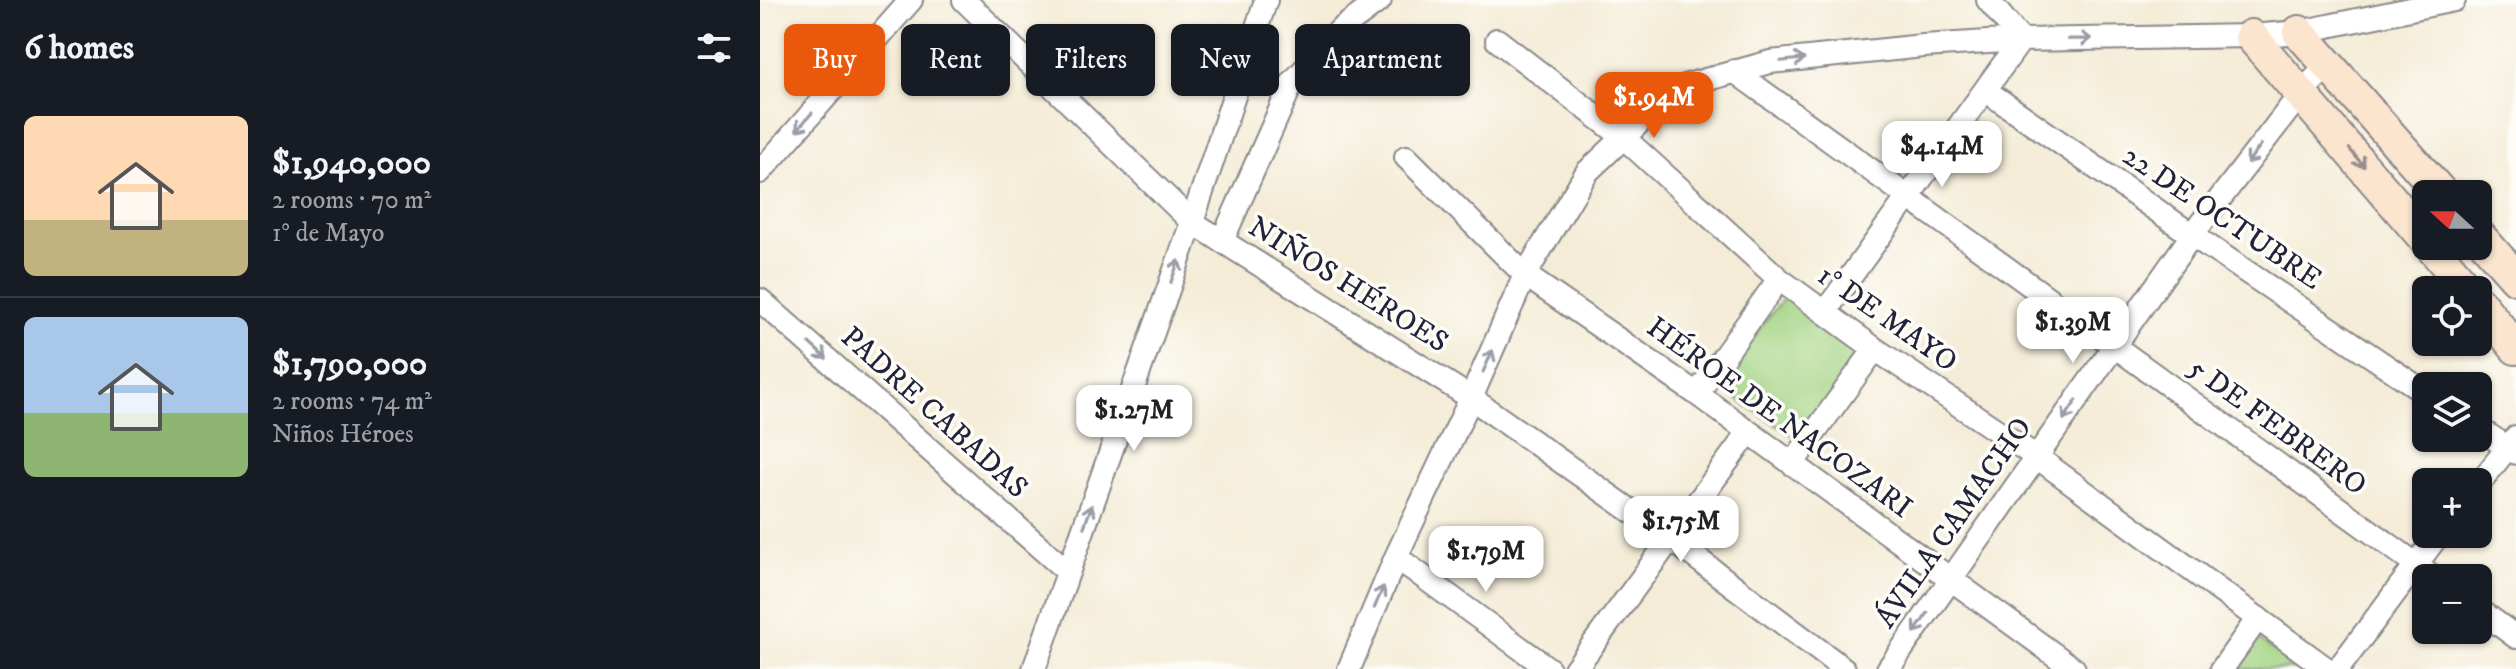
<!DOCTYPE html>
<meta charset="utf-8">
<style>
body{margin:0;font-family:"IM FELL DW Pica",serif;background:#242831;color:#f1f3f6;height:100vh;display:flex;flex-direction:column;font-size:30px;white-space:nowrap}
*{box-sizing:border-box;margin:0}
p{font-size:26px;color:#9ea1a6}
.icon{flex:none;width:44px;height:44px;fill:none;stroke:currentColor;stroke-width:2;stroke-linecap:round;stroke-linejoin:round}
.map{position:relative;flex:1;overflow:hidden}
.details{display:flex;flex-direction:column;background:#171b24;width:760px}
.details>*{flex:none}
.guide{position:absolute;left:24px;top:24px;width:760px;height:72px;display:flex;gap:16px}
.needle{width:52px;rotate:291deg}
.controls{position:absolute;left:1652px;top:180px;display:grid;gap:16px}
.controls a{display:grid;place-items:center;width:80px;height:80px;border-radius:12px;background:#171b24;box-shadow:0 2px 6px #0004;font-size:40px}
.price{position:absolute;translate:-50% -68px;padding:0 18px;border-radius:16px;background:#fff;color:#222;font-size:26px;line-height:52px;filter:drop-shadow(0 2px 4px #0008)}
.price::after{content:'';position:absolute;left:50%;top:48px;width:24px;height:18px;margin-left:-12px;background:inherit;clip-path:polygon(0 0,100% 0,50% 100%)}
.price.on{background:#ea580c;color:#fff}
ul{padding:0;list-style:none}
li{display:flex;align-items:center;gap:24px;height:200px;padding:0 24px}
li+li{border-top:2px solid #363941}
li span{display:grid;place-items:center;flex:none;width:224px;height:160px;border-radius:12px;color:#555}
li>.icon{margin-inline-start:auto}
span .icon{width:96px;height:96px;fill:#fffc;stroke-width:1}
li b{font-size:34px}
h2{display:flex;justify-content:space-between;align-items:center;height:96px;padding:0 24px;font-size:34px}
.pill{padding:0 28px;border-radius:12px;background:#171b24;box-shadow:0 2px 6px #0004;font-size:28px;line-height:72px}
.pill.on{background:#ea580c;color:#fff}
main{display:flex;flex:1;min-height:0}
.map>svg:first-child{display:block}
</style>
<main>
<section class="details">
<h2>6 homes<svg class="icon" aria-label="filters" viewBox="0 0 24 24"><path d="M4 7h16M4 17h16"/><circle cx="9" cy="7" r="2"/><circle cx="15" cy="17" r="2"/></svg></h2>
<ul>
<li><span style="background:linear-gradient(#ffd9b3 65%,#c2b280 0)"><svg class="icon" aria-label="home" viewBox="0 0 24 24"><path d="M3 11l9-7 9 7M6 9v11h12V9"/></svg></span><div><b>$1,940,000</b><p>2 rooms · 70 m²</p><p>1° de Mayo</p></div></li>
<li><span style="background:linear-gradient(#a9c7e8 60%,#8fb573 0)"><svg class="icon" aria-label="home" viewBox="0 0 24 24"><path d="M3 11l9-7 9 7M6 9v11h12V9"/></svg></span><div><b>$1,790,000</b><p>2 rooms · 74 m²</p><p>Niños Héroes</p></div></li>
</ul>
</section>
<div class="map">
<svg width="1756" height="669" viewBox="0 0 1756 669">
<rect width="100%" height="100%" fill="#fdfcf7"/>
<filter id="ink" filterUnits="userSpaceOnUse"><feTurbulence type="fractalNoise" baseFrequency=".0125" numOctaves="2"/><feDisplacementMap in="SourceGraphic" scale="16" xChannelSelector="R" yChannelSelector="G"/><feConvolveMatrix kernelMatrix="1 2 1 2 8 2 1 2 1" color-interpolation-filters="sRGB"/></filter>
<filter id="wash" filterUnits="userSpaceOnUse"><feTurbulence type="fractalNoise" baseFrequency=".006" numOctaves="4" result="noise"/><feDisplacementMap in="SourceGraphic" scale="32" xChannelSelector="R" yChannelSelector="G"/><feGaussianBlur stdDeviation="1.8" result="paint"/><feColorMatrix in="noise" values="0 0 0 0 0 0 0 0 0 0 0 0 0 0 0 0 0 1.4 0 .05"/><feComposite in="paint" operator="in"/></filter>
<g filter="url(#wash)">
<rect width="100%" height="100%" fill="#f4ecd7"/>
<path fill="#a2d382" stroke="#627a5e" stroke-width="2" d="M 1025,296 L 1103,352 L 1039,440 L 955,385 Z
M 1496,638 L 1539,669 L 1474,669 Z"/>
</g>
<g filter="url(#ink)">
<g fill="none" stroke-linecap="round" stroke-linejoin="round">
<defs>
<path id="street" d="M 204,0 L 432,222 L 711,398 L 911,539 L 1084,669
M 737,40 L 863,137 L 1019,279 L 1115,349 L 1278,458 L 1567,669
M 974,71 L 1675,578
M 1225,90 L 1432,235 L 1666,393
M 646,157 L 765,275 L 937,394 L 1314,669
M 0,172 L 151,0
M 462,241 L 532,83 L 580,30 L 620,0
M 0,300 L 308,572
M 1065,312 L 1261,40 L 1228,0
M 937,394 L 1019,279
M 1718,428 L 1756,453
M 1032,464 L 1115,349
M 1718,485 L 1756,437
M 636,557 L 789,669
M 1718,609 L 1756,637
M 274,669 L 432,222 L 506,0
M 589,669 L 636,557 L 711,398 L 765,275 L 827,172 L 899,104 L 927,85 L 1010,62 L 1163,46 L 1261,40 L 1491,36 L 1539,32 L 1694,0
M 815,669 L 989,432
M 1128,669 L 1432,235 L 1542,92 L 1568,65
M 1462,669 L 1498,618
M 1578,669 L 1679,534"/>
<path id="secondary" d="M 1539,32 L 1682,194
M 1491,36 L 1666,240
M 1718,235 L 1756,278
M 1671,246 L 1708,290
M 1718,302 L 1756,348"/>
</defs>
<use href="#street" stroke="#8b8789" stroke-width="26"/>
<use href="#secondary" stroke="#8b8789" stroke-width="36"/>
<use href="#street" stroke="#fff" stroke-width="22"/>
<use href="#secondary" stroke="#fbe5cf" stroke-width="32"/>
</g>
<defs><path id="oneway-shaft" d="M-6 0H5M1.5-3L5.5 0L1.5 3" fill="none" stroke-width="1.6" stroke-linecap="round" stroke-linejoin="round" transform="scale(2)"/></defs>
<g stroke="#9c9ca7">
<use href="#oneway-shaft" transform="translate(1320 39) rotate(-1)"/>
<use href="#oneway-shaft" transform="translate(1033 60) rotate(-6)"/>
<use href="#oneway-shaft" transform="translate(44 122) rotate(131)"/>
<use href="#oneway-shaft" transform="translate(1494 154) rotate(127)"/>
<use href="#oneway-shaft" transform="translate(415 271) rotate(-70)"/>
<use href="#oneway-shaft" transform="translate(58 351) rotate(42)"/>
<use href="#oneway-shaft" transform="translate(728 361) rotate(-66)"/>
<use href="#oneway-shaft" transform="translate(1310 410) rotate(124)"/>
<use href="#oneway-shaft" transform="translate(328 516) rotate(-70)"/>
<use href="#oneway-shaft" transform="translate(619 597) rotate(-67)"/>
<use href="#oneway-shaft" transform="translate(1161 623) rotate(125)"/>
</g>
<use stroke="#998d8c" href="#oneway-shaft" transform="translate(1597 158) rotate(50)"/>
</g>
<g text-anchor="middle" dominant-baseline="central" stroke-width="7" stroke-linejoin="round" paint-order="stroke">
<g font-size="30" fill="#22223b" stroke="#fdfcf7">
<text transform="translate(1462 218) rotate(34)">22 DE OCTUBRE</text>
<text transform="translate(588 285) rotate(32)">NIÑOS HÉROES</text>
<text transform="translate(1127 319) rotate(35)">1° DE MAYO</text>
<text transform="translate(174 413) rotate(42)">PADRE CABADAS</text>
<text transform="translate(1019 418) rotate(36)">HÉROE DE NACOZARI</text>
<text transform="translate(1517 427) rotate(36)">5 DE FEBRERO</text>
<text transform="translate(1194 523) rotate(-55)">ÁVILA CAMACHO</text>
</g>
</g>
</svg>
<div class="controls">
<a><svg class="needle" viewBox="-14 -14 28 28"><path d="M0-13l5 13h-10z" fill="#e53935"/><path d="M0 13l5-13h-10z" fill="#9ea1a6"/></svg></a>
<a><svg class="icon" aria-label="locate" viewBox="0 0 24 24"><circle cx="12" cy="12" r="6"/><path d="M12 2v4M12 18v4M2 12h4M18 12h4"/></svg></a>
<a><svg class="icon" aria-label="layers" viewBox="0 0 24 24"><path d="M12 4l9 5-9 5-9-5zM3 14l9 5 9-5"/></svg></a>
<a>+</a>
<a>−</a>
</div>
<b class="price on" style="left:894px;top:140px">$1.94M</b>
<b class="price" style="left:1182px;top:189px">$4.14M</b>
<b class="price" style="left:1313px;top:365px">$1.39M</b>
<b class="price" style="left:374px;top:453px">$1.27M</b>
<b class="price" style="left:921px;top:564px">$1.75M</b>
<b class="price" style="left:726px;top:594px">$1.79M</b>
<div class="guide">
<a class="pill on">Buy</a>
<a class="pill">Rent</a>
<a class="pill">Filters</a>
<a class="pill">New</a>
<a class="pill">Apartment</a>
</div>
</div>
</main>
